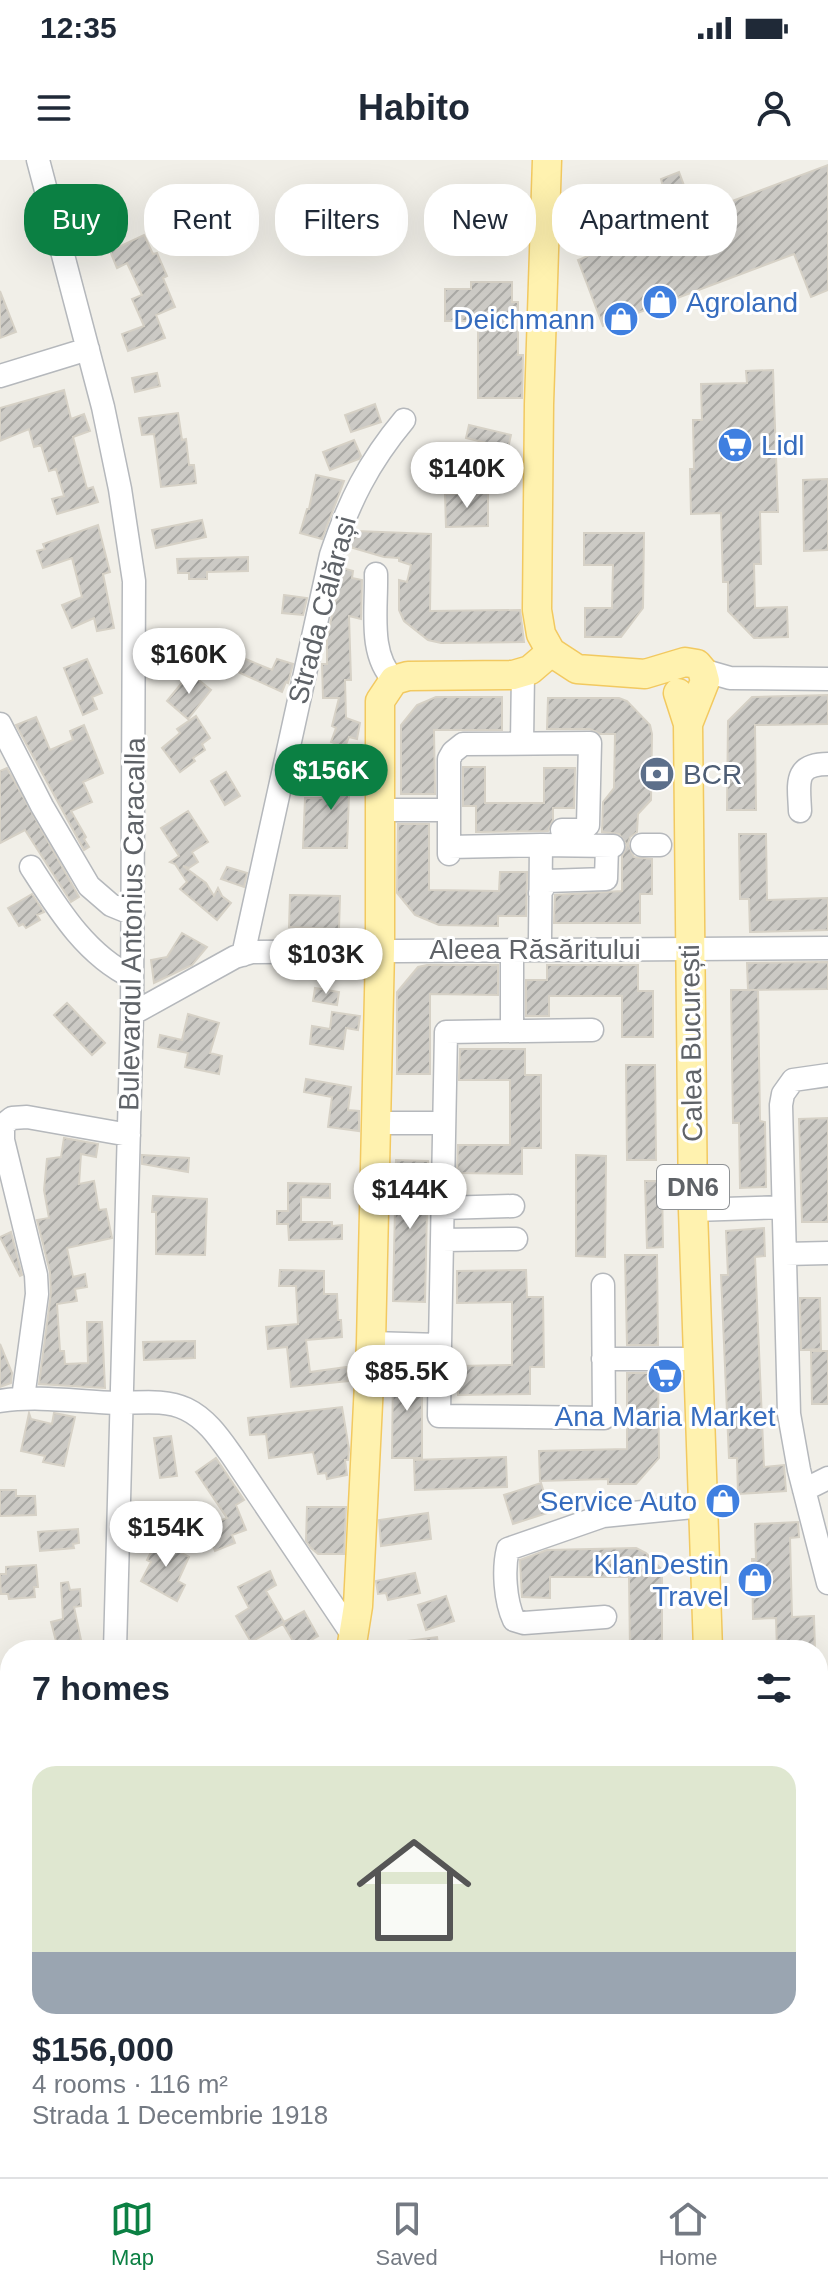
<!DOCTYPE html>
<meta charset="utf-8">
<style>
body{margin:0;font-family:Arial,sans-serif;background:#f6f6f7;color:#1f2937;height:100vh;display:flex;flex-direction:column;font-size:30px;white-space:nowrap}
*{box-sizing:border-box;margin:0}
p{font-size:26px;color:#747a83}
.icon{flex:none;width:44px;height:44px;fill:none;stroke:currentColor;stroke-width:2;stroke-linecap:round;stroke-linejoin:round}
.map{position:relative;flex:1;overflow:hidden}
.side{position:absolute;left:0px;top:1480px;width:828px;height:538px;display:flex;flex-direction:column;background:#fff;border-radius:32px 32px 0 0;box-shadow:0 8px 32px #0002}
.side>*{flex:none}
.top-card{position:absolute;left:24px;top:24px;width:780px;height:72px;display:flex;gap:16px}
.price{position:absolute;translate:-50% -68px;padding:0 18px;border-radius:28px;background:#fff;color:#222;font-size:26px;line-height:52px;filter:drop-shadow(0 2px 4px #0008)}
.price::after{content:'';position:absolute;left:50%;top:48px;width:24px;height:18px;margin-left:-12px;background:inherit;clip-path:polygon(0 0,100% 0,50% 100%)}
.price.selected{background:#0b8043;color:#fff}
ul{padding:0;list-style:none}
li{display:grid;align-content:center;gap:16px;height:424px;padding:0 32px}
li+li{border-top:2px solid #e0e1e3}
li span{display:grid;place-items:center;height:248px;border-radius:24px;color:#555}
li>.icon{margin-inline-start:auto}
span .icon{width:144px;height:144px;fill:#fffc;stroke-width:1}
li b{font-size:34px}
h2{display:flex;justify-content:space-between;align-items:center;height:96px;padding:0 32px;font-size:34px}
.tag{padding:0 28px;border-radius:32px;background:#fff;box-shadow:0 8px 32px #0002;font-size:28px;line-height:72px}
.tag.selected{background:#0b8043;color:#fff}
.status{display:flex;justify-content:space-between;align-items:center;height:56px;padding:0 40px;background:#fff;direction:ltr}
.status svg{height:22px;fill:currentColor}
header{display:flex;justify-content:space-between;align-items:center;height:104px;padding:0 32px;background:#fff;font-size:36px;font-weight:700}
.tabs{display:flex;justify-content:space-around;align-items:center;height:112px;border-top:2px solid #e0e1e3;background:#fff;font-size:22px;color:#747a83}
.tabs a{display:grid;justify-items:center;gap:4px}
.tabs .selected{color:#0b8043}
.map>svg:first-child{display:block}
</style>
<div class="status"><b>12:35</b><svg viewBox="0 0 49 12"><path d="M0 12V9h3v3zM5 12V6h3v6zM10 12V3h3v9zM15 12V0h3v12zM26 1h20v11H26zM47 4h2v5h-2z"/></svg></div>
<header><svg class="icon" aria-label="menu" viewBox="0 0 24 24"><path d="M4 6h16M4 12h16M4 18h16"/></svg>Habito<svg class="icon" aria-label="person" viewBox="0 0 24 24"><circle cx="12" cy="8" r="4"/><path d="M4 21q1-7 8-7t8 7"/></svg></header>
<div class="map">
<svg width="828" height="2017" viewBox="0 0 828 2017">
<defs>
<pattern id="building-hatch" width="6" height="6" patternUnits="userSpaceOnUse" patternTransform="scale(2)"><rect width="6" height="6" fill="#cccac5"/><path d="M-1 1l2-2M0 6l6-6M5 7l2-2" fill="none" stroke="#a9a8a4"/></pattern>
</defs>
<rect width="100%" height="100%" fill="#f1efe8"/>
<path fill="url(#building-hatch)" stroke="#d6d1c6" stroke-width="2" d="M 828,5 L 828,130 L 811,137 L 794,94 L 603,166 L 578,100 L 588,96 L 576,60 L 615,47 L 626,81 L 661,68 L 649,32 L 663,27 L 661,19 L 679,12 L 695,55 Z
M 144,75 L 153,94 L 157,93 L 167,116 L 163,118 L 175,147 L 156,155 L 165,178 L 128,191 L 122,174 L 144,166 L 132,139 L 142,135 L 127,103 L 117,108 L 110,91 Z
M 471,122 L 512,122 L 512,142 L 518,142 L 518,195 L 523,195 L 522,238 L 478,238 L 478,161 L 445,161 L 445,129 L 471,129 Z
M 0,131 L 16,172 L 0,178 Z
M 773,210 L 778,352 L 760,352 L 761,404 L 754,404 L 755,448 L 787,447 L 788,477 L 754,478 L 728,451 L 728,422 L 723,422 L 721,353 L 691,354 L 690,309 L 694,309 L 693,260 L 702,260 L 701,224 L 747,223 L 746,211 Z
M 157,213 L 160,226 L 135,232 L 132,218 Z
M 64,230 L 71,259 L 84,254 L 90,271 L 73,277 L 87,329 L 93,327 L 98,342 L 57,354 L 52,339 L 64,336 L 56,309 L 49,311 L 41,285 L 34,287 L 29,269 L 0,281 L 0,248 Z
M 375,244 L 381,262 L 351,272 L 345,255 Z
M 178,253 L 182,280 L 186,279 L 189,305 L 194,305 L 196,323 L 161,327 L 154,274 L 142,275 L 139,258 Z
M 469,265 L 511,275 L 508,288 L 466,278 Z
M 354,280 L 361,296 L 359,299 L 330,310 L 323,292 Z
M 316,315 L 344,321 L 322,379 L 300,373 L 307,349 L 309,349 Z
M 828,319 L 828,390 L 804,391 L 803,320 Z
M 488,333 L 488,366 L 446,367 L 445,334 Z
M 202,360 L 206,377 L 156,388 L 152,370 Z
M 98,365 L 110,412 L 103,414 L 114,468 L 97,471 L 94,458 L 72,468 L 62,445 L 82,437 L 72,398 L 43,408 L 37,391 L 45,389 L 43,384 Z
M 356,371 L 431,374 L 430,451 L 520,450 L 524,482 L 441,483 L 428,480 L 404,461 L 399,450 L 399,420 L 407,422 L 411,405 L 399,401 L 399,398 L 384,397 L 350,387 Z
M 584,373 L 644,373 L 643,448 L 621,477 L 585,477 L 585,448 L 612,448 L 613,405 L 584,405 Z
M 248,397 L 248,411 L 207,412 L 207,419 L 189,419 L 189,413 L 178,413 L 177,399 Z
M 342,408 L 353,411 L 352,418 L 362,420 L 361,459 L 349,456 L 351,520 L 345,520 L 346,558 L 360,563 L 357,579 L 349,577 L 345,587 L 331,582 L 336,568 L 332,566 L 339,538 L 323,538 L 322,504 L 327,504 L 327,479 Z
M 284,435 L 307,438 L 303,455 L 282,453 Z
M 178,487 L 198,500 L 191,511 L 171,498 Z
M 243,498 L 272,510 L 277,499 L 293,504 L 288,523 L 286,522 L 282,532 L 238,512 Z
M 87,499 L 102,533 L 92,537 L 97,549 L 83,555 L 64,508 Z
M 190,513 L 211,530 L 188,559 L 167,541 Z
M 828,535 L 828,564 L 755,565 L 756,650 L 727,650 L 728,561 L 752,537 Z
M 436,537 L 502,537 L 502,570 L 434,570 L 435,634 L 401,634 L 401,565 L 417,545 Z
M 548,538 L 619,538 L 627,541 L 650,565 L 652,574 L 651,640 L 638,654 L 637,672 L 630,677 L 628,684 L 634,697 L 652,699 L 652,734 L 640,734 L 640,763 L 554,763 L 555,735 L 622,731 L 622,696 L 627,685 L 619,674 L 602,672 L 603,642 L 614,628 L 615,574 L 600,574 L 590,569 L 547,569 Z
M 196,556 L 210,578 L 202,584 L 205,590 L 193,598 L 195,601 L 180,612 L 162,588 L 180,573 L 177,569 Z
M 36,557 L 50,590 L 73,580 L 70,571 L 84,565 L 103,613 L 83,622 L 92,642 L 71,651 L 86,677 L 84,679 L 89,687 L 84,690 L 16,565 Z
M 463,607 L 485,607 L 485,643 L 544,643 L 544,608 L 575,608 L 574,648 L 553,648 L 553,660 L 548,671 L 476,672 L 476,646 L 463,646 Z
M 7,608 L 79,737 L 71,742 L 25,670 L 0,683 L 0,611 Z
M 226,612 L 240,636 L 225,645 L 211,621 Z
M 324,614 L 363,616 L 363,635 L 349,635 L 347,688 L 303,688 L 305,638 L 322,638 Z
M 188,651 L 208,682 L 192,692 L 198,702 L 189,708 L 183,706 L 206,723 L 214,736 L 218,728 L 222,736 L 231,743 L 217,760 L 180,729 L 187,722 L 175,704 L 170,702 L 179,696 L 161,668 Z
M 398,664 L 429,664 L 429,730 L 499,731 L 500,712 L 527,712 L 526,756 L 498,756 L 498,766 L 439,765 L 415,755 L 397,733 Z
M 739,674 L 766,674 L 767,740 L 828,738 L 828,770 L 750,772 L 749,739 L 740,739 Z
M 227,707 L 247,713 L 244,727 L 221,719 Z
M 32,734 L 44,752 L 37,755 L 40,760 L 26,768 L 23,764 L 19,766 L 8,748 Z
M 290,735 L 340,736 L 339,769 L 289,767 Z
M 182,773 L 207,787 L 192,805 L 154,823 L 151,800 L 167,797 Z
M 828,802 L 828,829 L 748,830 L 747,803 Z
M 427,805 L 498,805 L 498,835 L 430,834 L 430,914 L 397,914 L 397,832 L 418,807 Z
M 547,805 L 638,805 L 638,831 L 653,831 L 653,877 L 622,877 L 622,836 L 549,836 L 549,856 L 526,856 L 526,820 L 547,820 Z
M 315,828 L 339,832 L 337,845 L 313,841 Z
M 731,830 L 758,830 L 760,961 L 765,962 L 766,1027 L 740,1028 L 739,963 L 733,963 Z
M 67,843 L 105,883 L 92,895 L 54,855 Z
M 332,852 L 360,856 L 358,870 L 346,868 L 343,889 L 310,884 L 312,866 L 330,869 Z
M 188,854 L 219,863 L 210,893 L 222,896 L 219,914 L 185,907 L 188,893 L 158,887 L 160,875 L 182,880 Z
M 460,889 L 525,889 L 525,915 L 541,915 L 541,988 L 522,988 L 522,1014 L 457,1013 L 458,985 L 510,985 L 510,920 L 459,920 Z
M 626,905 L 655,905 L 656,1000 L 627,1000 Z
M 306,919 L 351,927 L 348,950 L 359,951 L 359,971 L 328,967 L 332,937 L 304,932 Z
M 828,958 L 828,1062 L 802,1062 L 799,959 Z
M 64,978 L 98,984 L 96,997 L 81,994 L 79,1024 L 94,1021 L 99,1050 L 106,1049 L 112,1078 L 67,1088 L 73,1117 L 85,1114 L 87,1127 L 75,1129 L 77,1141 L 57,1144 L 60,1191 L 64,1191 L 65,1204 L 88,1203 L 87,1162 L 102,1162 L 105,1228 L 39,1224 L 51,1133 L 50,1112 L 37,1060 L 49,1058 L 44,1030 L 47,999 L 61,997 Z
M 142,995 L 189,998 L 188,1012 L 142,1004 Z
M 576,995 L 606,996 L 605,1097 L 576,1096 Z
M 396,1000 L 428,1001 L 425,1142 L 393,1141 Z
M 645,1021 L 662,1021 L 663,1087 L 647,1088 Z
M 288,1023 L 330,1024 L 330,1038 L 301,1037 L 301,1062 L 332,1062 L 332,1066 L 342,1065 L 342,1079 L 289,1080 L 288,1064 L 277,1064 L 277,1051 L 288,1051 Z
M 153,1036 L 207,1039 L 205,1095 L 156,1094 L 156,1052 L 152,1052 Z
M 764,1068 L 765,1096 L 755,1097 L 764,1307 L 784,1305 L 786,1331 L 738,1334 L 737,1298 L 729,1298 L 721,1115 L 728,1115 L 726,1071 Z
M 11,1072 L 22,1115 L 20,1116 L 0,1077 Z
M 625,1095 L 657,1095 L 658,1185 L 627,1185 Z
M 280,1110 L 324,1111 L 324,1134 L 337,1134 L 338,1160 L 341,1160 L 342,1177 L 306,1180 L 310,1212 L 347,1207 L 348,1221 L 291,1227 L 287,1187 L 268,1189 L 266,1167 L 298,1164 L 296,1126 L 279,1126 Z
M 526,1110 L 527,1137 L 543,1137 L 544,1207 L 530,1207 L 530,1234 L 458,1235 L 457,1206 L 512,1205 L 512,1142 L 457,1143 L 457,1111 Z
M 800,1138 L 820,1138 L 821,1189 L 801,1190 Z
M 195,1181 L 195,1198 L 144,1200 L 143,1182 Z
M 0,1184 L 12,1213 L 11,1223 L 0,1227 Z
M 811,1191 L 828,1191 L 828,1244 L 812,1244 Z
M 393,1208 L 422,1208 L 422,1298 L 392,1298 Z
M 627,1213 L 658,1213 L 659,1298 L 636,1324 L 608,1324 L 608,1319 L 540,1321 L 539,1291 L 627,1289 Z
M 342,1247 L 349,1289 L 348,1300 L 345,1300 L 347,1315 L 327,1319 L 326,1313 L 318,1314 L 313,1292 L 269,1298 L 266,1274 L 250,1275 L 248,1258 Z
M 29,1253 L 31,1259 L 52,1264 L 54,1253 L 75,1257 L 64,1306 L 43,1302 L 45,1296 L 21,1291 Z
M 171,1276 L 177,1316 L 160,1318 L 154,1278 Z
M 506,1297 L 507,1327 L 415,1330 L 414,1300 Z
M 216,1298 L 244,1340 L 236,1345 L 246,1370 L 232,1375 L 235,1383 L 215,1391 L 205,1366 L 227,1358 L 196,1312 Z
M 541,1323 L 550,1352 L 513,1364 L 504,1335 Z
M 0,1330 L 16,1330 L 16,1336 L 35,1336 L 36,1355 L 0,1356 Z
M 307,1347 L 346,1347 L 344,1394 L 318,1394 L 311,1388 L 306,1381 Z
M 428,1353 L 431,1379 L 381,1386 L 379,1360 Z
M 798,1362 L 799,1377 L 790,1378 L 792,1457 L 814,1456 L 815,1490 L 777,1490 L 776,1458 L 753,1459 L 752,1399 L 756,1399 L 755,1364 Z
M 78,1369 L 79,1383 L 73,1384 L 74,1388 L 40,1391 L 38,1372 Z
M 158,1378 L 183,1390 L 182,1393 L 189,1397 L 178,1421 L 185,1425 L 177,1441 L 141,1421 L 151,1402 L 147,1400 Z
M 636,1388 L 646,1393 L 662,1410 L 662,1490 L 630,1489 L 629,1417 L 550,1417 L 550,1438 L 522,1437 L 520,1400 L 547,1390 Z
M 36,1405 L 38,1427 L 34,1427 L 35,1437 L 9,1439 L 8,1434 L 1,1434 L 0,1414 L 6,1414 L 6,1407 Z
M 270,1411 L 276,1425 L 266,1431 L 284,1462 L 304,1451 L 318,1476 L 297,1488 L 283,1464 L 251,1482 L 236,1456 L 249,1448 L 238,1427 Z
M 415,1413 L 420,1433 L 388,1440 L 386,1433 L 378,1434 L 376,1421 Z
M 68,1422 L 70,1430 L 80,1429 L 81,1446 L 74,1447 L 81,1480 L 57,1485 L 51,1462 L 63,1459 L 61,1423 Z
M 446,1436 L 454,1461 L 426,1470 L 418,1445 Z
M 437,1477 L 439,1490 L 399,1490 L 398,1482 Z"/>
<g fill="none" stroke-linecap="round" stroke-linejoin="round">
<defs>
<path id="minor" d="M 38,0 L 103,247 L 120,329 L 134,421 L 132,854 L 115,1490
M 0,216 L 88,189
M 376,414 C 377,449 368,494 394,520
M 702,510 L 730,518 L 828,519
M 0,564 L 42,646 L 89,726 L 111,745 L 133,754
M 522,582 L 523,513
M 379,650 L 448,650
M 800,651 C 799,624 793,604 828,604
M 541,685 L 613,686
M 642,685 L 660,685
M 449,687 L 541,685 L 540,779
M 449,694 L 449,599 L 453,592 L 463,584 L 590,583 L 588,665 L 582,670 L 562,670
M 31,707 C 58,749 86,795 132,817
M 540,733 L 547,721 L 606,719 L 607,686
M 512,790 L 512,871
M 243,795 L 331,395 C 349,342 368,303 404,260
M 132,854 L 235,797 L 252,792 L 828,788
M 828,915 L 793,920 L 783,934 L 781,945 L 789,1254 L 799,1310 L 828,1423
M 377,963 L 444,963
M 443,1048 L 513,1046
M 693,1050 L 783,1047
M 442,1080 L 516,1079
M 785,1094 L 828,1093
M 371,1183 L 440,1185 L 439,1256 L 604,1258 L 603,1125
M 440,1185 L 446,872 L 592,870
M 603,1199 L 698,1199
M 23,1238 L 37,1134 L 36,1115 L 3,980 L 3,965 L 12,958 L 27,957 L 129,975
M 0,1241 C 39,1235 79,1242 118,1243 C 140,1243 165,1239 186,1249 C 207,1259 220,1279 233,1297 L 354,1477
M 804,1330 L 828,1318
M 605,1457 L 524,1463 L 514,1460 C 505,1441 503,1409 508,1389 L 603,1356 L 703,1346
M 356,2008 L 361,2017"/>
<path id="major" d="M 547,0 L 539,244 L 537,450 L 541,474 L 551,492 L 577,509 L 645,514 L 685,502 L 697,504 L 702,510 L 705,521 L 688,564
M 678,533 L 688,564 L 693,1050 L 708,1490
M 351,1490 L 358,1446 L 371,1183 L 380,790 L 380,541 L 394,520 L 408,516 L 513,515 L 530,510 L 551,492
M 818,1764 L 828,1761
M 0,1855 L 10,1852
M 132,2008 L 135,2017
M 567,2008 L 589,2017
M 721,2008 L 721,2017"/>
</defs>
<use href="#minor" stroke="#b5b8bc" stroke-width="25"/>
<use href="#major" stroke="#f2c960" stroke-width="31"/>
<use href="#minor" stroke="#fff" stroke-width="22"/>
<use href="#major" stroke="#fff2af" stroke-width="28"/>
</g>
<defs>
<symbol id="shop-disc" viewBox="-11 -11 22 22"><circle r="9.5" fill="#3f7fe0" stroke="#fff"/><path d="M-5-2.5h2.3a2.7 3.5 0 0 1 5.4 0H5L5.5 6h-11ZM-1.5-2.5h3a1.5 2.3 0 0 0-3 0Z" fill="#fff"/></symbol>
<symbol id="supermarket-disc" viewBox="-11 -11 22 22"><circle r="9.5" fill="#3f7fe0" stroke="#fff"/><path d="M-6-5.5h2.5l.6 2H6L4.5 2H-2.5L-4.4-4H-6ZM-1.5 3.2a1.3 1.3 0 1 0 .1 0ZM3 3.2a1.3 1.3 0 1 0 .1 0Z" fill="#fff"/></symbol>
<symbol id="bank-disc" viewBox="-11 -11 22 22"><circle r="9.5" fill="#5c6f8a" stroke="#fff"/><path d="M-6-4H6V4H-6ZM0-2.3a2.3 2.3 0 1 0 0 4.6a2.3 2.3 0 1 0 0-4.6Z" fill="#fff"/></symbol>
</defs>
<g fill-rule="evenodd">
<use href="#shop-disc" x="640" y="122" width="40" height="40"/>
<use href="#shop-disc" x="601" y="139" width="40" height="40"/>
<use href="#supermarket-disc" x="715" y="265" width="40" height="40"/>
<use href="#bank-disc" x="637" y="594" width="40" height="40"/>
<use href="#supermarket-disc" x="645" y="1196" width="40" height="40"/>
<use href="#shop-disc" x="703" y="1321" width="40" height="40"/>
<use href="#shop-disc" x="735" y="1400" width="40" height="40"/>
</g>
<g text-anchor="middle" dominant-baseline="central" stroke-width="6" stroke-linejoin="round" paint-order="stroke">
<rect fill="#fff" stroke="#8f9295" stroke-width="2" x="657" y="1005" width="72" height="44" rx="6"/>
<g font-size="26" font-weight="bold" fill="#5f6368">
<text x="693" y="1027">DN6</text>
</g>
<g font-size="28" fill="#366cbe" stroke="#fff" text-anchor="end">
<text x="686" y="142" text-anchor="start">Agroland</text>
<text x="595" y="159">Deichmann</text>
<text x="761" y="285" text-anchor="start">Lidl</text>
<text x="665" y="1256" text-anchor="middle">Ana Maria Market</text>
<text x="697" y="1341">Service Auto</text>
<text x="729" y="1404">KlanDestin<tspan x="729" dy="32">Travel</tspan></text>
</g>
<g font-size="28" fill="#5f6368" stroke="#fff">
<text transform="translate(322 450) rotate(-75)">Strada Călărași</text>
<text transform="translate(132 764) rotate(-89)">Bulevardul Antonius Caracalla</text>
<text x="535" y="789">Aleea Răsăritului</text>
<text transform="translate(691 883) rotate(-91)">Calea București</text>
</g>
<g font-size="28" fill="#4e5e75" stroke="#fff" text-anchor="start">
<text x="683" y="614">BCR</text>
</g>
</g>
</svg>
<b class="price" style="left:467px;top:350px">$140K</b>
<b class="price" style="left:189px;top:536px">$160K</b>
<b class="price selected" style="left:331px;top:652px">$156K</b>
<b class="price" style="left:326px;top:836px">$103K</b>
<b class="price" style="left:410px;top:1071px">$144K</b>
<b class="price" style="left:407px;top:1253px">$85.5K</b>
<b class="price" style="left:166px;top:1409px">$154K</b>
<div class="top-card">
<a class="tag selected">Buy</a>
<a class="tag">Rent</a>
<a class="tag">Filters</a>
<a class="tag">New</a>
<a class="tag">Apartment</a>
</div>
<section class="side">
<h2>7 homes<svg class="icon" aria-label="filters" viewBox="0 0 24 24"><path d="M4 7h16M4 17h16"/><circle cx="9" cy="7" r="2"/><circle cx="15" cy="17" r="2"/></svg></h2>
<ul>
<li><span style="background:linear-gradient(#dfe7d0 75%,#9aa5b1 0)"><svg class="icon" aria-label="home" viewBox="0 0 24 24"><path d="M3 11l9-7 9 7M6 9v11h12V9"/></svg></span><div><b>$156,000</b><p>4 rooms · 116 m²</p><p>Strada 1 Decembrie 1918</p></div></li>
</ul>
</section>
</div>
<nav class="tabs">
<a class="selected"><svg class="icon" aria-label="map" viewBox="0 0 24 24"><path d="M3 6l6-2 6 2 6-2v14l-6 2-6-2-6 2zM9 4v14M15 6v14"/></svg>Map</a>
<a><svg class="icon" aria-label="saved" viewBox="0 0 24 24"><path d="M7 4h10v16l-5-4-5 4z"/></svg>Saved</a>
<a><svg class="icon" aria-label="home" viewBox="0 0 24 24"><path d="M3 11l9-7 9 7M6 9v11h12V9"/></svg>Home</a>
</nav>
